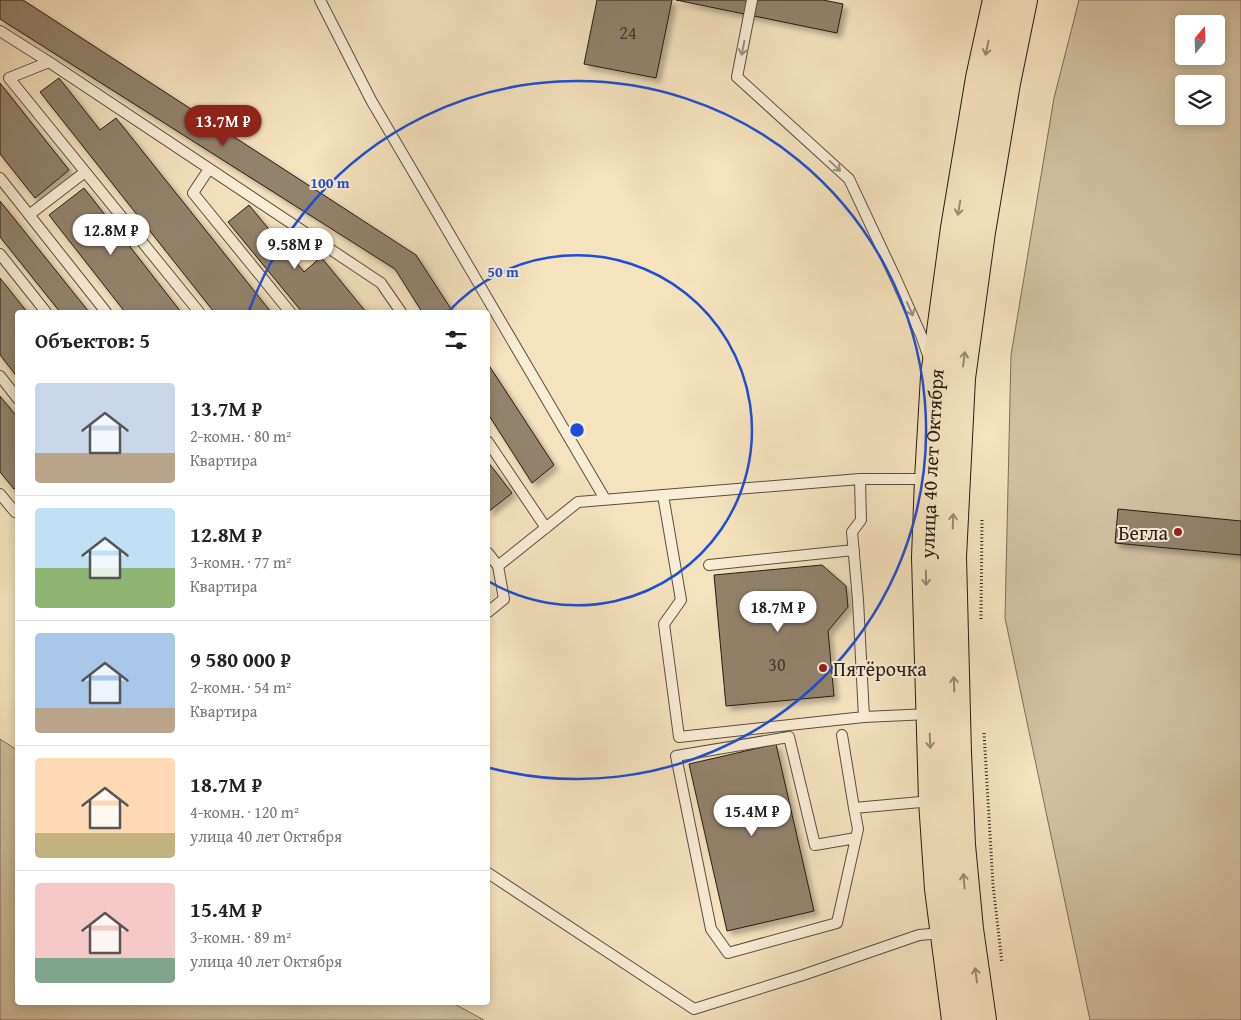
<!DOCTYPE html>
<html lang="ru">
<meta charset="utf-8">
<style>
body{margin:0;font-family:"Gentium Book Plus",serif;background:#f2f2f2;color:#222;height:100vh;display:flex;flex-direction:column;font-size:19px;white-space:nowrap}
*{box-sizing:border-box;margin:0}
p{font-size:16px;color:#767676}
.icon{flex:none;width:28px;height:28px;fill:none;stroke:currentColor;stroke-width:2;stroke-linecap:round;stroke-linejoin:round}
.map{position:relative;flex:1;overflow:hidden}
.sheet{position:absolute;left:15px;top:310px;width:475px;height:695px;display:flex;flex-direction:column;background:#fff;border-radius:5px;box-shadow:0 2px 8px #0003}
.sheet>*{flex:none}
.needle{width:32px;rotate:19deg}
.buttons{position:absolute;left:1175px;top:15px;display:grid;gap:10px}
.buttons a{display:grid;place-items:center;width:50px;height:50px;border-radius:5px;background:#fff;box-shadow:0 2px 8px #0003;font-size:25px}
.price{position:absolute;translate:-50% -42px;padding:0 11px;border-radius:18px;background:#fff;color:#222;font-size:16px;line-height:32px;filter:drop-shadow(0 1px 2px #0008)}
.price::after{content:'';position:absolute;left:50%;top:30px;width:15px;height:11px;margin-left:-8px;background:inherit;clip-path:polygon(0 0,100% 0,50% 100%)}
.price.current{background:#8f2418;color:#fff}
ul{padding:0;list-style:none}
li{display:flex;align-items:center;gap:15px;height:125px;padding:0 20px}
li+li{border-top:1px solid #e0e0e0}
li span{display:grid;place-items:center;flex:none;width:140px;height:100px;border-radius:5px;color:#555}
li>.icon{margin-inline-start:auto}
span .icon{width:60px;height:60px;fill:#fffc;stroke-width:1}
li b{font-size:21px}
h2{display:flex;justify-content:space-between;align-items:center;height:60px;padding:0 20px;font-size:21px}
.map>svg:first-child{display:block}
</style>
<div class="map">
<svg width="1241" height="1020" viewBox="0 0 1241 1020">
<defs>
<filter id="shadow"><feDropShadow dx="4.5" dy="4.5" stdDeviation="2.5" flood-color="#0004"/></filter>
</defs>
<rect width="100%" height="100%" fill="#f5e3be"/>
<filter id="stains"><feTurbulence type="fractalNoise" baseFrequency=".004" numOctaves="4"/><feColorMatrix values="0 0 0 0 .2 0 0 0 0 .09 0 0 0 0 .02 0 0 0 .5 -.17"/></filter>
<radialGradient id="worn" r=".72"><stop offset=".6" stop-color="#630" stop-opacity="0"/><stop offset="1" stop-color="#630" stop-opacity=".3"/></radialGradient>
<path fill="#d2c1a1" stroke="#7c6e5a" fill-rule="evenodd" d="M 1079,0 L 1241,0 L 1241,1020 L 1090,1020 L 1005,618 L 1011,355 L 1054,98 ZM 1184,24 L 1216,24 L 1216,56 L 1184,56 ZM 1184,84 L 1216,84 L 1216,116 L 1184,116 Z
M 0,739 L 17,750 L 18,1002 L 451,1002 L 484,1020 L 0,1020 Z"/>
<path fill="#92836c" stroke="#261c14" filter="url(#shadow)" d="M 0,0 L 23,0 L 416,255 L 453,312 L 422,312 L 395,269 L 0,19 Z
M 597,0 L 672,0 L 656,78 L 584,64 Z
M 676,0 L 823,0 L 843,4 L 837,33 Z
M 59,78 L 100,130 L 116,118 L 271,312 L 214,312 L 40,92 Z
M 0,83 L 69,170 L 35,198 L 0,154 Z
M 84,188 L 181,312 L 125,312 L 49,215 Z
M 0,201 L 89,312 L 60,312 L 0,237 Z
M 249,205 L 304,272 L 321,257 L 366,312 L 302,312 L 228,222 Z
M 0,278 L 27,312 L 18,312 L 18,378 L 0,355 Z
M 488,364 L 554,465 L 532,483 L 488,414 Z
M 0,396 L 18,418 L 18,487 L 14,489 L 0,472 Z
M 488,462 L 512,493 L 488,512 Z
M 1118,509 L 1241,521 L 1241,555 L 1115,543 Z
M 822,565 L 846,586 L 848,607 L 828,631 L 834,696 L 726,706 L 714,575 Z
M 776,744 L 814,911 L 727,931 L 689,764 Z"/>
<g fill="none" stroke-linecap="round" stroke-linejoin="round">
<defs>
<path id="lane" d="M 320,0 L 371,100 L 605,499
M 752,0 L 737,77 L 849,179 L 896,279 L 921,335 L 929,358
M 0,31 L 49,62
M 209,169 L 193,193 L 290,312
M 0,178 L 106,312
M 29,215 L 85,172
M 0,254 L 46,312
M 199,312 L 9,78 L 49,62 L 381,283 L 401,312
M 0,376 L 18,399
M 488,442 L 546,528
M 0,494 L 15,512 L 18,510
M 663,495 L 681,600 L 664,624 L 679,737 L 864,717 L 858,600 L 852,532 L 861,520 L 860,479
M 488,553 L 498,566
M 709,565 L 854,550
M 488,612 L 504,599 L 498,566 L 578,502 L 860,479 L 928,479
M 864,717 L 929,714
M 842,735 L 854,808 L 932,801
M 854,808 L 858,829 L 837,923 L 728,953 L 711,929 L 676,756 L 789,737 L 815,845 L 856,838
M 488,873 L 694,1009 L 803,975 L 919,935 L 943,933"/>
<g id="primary">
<path id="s1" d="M 956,1020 L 939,889 L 933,801 L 926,557 L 929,479 L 935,376 L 955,228 L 980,78 L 997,0"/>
<path d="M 982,1020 L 969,929 L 961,845 L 957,753 L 952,557 L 961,378 L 981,232 L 1006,83 L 1023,0"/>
</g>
</defs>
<use href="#lane" stroke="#5a4e3e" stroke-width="12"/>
<use href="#primary" stroke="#261c14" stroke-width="30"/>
<path stroke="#261c14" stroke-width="3" stroke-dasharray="1 2.5" stroke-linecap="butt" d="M 981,619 L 982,518
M 984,733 L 993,885 L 1002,963"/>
<use href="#lane" stroke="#f8edd5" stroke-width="10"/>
<use href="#primary" stroke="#f5e3be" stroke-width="28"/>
</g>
<defs><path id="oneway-shaft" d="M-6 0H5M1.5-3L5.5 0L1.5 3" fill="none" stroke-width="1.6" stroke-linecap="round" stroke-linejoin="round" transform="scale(1.25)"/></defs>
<g stroke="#9a8f7e">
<use href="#oneway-shaft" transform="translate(743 48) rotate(101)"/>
<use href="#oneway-shaft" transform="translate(835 166) rotate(43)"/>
<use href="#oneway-shaft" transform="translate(910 309) rotate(66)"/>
</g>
<g stroke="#988972">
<use href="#oneway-shaft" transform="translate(987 48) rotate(102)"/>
<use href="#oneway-shaft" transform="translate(959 208) rotate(100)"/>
<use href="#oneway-shaft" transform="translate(964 359) rotate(-82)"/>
<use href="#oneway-shaft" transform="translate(953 521) rotate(-88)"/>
<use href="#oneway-shaft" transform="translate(926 578) rotate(89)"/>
<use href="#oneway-shaft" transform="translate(954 684) rotate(-92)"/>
<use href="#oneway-shaft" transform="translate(930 741) rotate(88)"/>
<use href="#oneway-shaft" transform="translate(964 881) rotate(-95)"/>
<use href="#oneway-shaft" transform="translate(976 975) rotate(-98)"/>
</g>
<g fill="none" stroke="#1d4ed8" stroke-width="2.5">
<path d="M448 312A175 175 0 1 1 488 581"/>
<path d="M249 311A349 349 0 1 1 490 768"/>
</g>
<g fill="#8f2418" stroke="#f8edd5" stroke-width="2">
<circle cx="1178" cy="532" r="5"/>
<circle cx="823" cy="668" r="5"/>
</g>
<g text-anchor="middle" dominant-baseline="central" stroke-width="4" stroke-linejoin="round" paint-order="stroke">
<g font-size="18" fill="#41362a">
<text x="628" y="32">24</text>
<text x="777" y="664">30</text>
</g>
<g font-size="20" fill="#261c14" stroke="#f8edd5">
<text stroke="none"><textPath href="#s1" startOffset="558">улица 40 лет Октября</textPath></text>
</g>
<g font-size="20" fill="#261c14" stroke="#f8edd5" text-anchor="end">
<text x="1168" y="532">Бегла</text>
<text x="833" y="668" text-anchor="start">Пятёрочка</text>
</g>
</g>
<circle cx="577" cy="430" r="8" fill="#1d4ed8" stroke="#f8edd5" stroke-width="2.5"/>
<g font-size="15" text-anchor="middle" font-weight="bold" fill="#1d4ed8" stroke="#f8edd5" stroke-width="4" stroke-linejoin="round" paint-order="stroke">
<text x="330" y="188">100 m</text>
<text x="503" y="277">50 m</text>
</g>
<rect width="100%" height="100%" filter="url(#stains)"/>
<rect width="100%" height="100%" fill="url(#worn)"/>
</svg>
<div class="buttons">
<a><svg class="needle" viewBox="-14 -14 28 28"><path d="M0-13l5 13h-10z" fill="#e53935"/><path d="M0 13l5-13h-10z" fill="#767676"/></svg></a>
<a><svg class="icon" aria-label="layers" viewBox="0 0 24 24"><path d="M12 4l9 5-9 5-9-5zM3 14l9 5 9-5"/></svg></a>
</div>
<b class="price current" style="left:223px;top:147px">13.7M ₽</b>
<b class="price" style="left:111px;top:256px">12.8M ₽</b>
<b class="price" style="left:295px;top:270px">9.58M ₽</b>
<b class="price" style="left:778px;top:633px">18.7M ₽</b>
<b class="price" style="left:752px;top:837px">15.4M ₽</b>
<section class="sheet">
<h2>Объектов: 5<svg class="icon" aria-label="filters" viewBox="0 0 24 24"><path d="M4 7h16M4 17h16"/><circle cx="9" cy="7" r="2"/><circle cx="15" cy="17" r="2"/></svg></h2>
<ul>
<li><span style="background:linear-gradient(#c9d6e8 70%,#b9a48a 0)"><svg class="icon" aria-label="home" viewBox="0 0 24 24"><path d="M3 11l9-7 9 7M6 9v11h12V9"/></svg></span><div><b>13.7M ₽</b><p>2-комн. · 80 m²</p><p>Квартира</p></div></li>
<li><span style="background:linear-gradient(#bfe0f5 60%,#8fb573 0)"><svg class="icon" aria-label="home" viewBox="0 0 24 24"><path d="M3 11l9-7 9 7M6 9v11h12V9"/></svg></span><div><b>12.8M ₽</b><p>3-комн. · 77 m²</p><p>Квартира</p></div></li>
<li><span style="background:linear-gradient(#a9c7e8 75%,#b9a48a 0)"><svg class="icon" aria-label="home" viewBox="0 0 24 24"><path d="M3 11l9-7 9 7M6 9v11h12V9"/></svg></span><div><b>9 580 000 ₽</b><p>2-комн. · 54 m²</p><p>Квартира</p></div></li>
<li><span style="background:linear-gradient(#ffd9b3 75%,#c2b280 0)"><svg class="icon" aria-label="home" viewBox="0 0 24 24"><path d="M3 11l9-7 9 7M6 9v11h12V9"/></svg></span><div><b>18.7M ₽</b><p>4-комн. · 120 m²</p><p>улица 40 лет Октября</p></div></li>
<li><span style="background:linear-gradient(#f6c9c9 75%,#7fa58c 0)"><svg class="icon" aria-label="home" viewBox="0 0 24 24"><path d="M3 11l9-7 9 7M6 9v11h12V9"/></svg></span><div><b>15.4M ₽</b><p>3-комн. · 89 m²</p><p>улица 40 лет Октября</p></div></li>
</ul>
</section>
</div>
